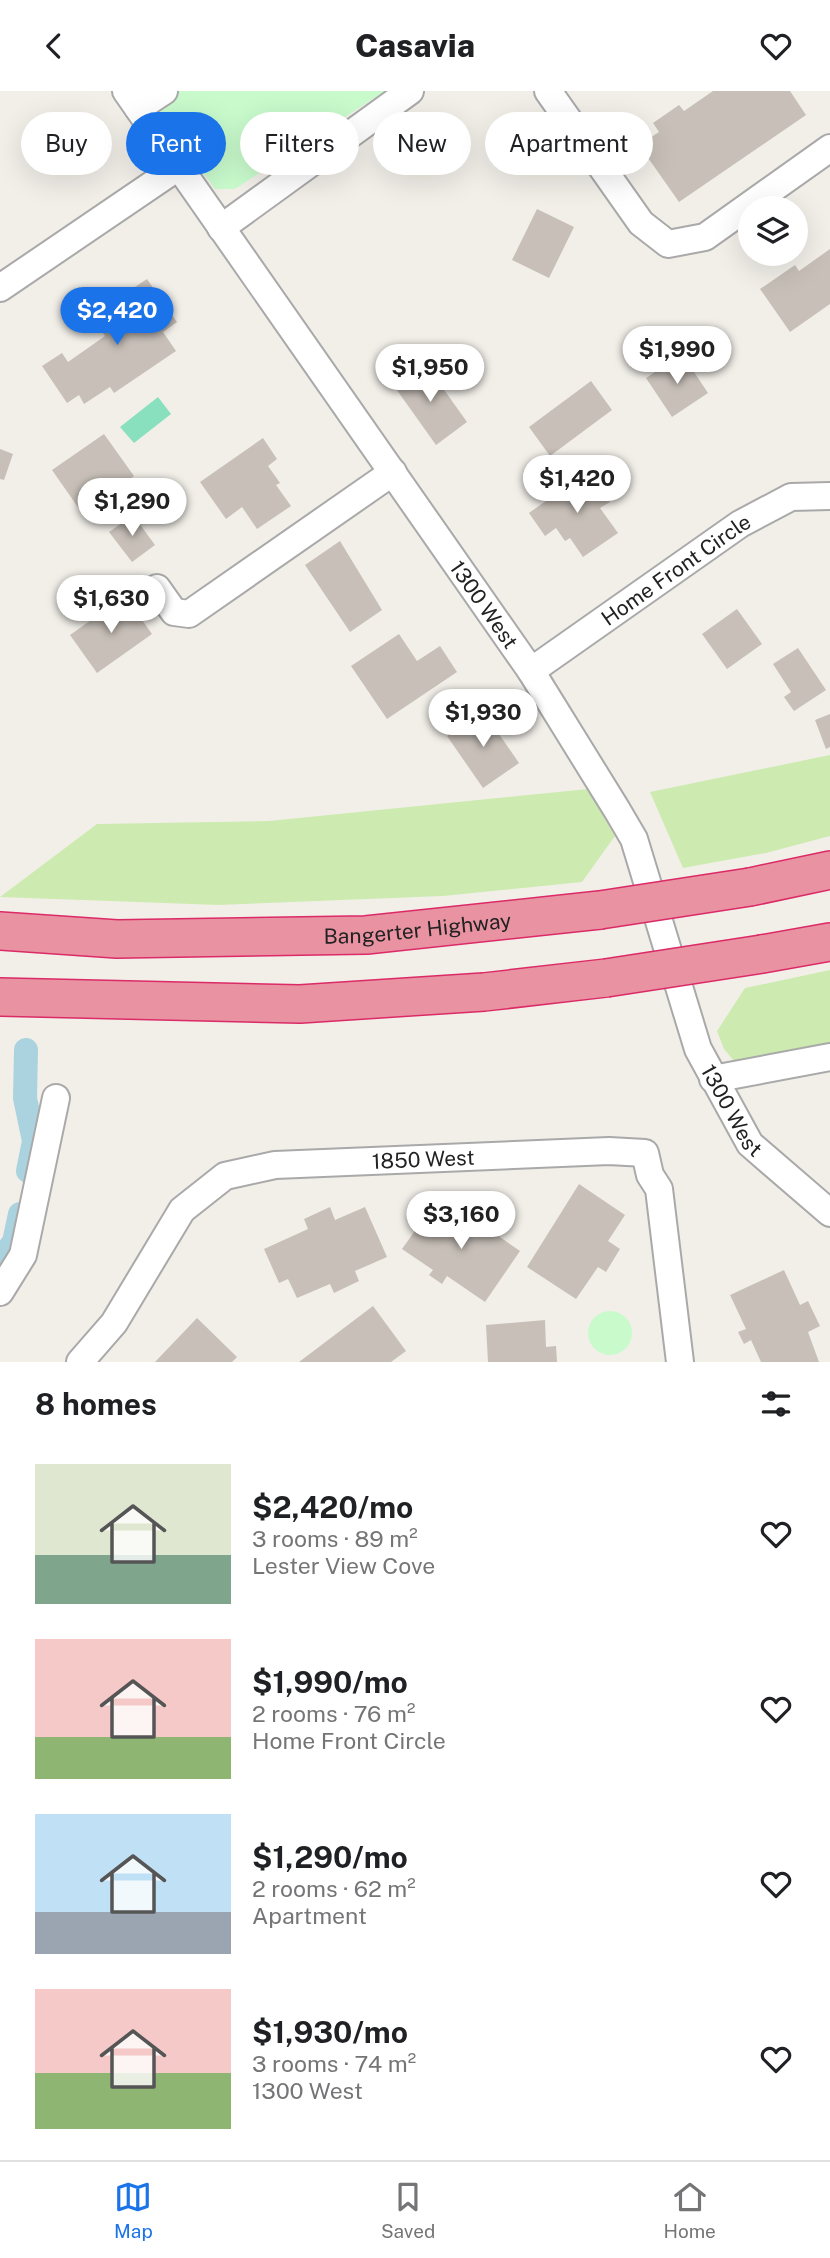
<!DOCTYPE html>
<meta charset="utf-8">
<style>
body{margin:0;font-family:"Public Sans",sans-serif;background:#f2f2f2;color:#202124;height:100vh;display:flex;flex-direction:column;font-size:26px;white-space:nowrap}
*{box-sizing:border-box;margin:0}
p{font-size:23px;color:#757577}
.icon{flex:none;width:38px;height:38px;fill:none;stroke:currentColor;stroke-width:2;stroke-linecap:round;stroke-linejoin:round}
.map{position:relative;height:1271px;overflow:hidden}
.drawer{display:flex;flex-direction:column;background:#fff;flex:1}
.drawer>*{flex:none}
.hud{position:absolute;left:21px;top:21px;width:789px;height:63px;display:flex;gap:14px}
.controls{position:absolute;left:738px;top:105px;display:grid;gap:14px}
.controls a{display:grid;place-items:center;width:70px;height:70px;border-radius:50%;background:#fff;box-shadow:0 7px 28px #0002;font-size:35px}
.price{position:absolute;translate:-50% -60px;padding:0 16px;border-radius:24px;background:#fff;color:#222;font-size:23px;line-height:46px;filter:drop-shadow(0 2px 4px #0008)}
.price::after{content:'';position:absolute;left:50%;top:42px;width:21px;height:16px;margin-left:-10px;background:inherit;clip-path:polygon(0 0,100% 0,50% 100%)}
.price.active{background:#1a73e8;color:#fff}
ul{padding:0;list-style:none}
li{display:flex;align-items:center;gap:21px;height:175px;padding:0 35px}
li span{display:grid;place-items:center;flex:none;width:196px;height:140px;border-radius:0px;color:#555}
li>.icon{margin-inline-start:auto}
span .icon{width:84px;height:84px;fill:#fffc;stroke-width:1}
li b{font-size:30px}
h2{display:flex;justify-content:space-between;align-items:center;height:84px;padding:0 35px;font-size:30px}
.pill{padding:0 24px;border-radius:32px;background:#fff;box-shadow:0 7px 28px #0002;font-size:24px;line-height:63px}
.pill.active{background:#1a73e8;color:#fff}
header{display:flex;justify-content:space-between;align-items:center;height:91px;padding:0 35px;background:#fff;font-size:32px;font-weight:800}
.menu{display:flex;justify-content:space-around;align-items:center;height:98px;border-top:2px solid #e0e0e0;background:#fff;font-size:19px;color:#757577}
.menu a{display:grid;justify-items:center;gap:4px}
.menu .active{color:#1a73e8}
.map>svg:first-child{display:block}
</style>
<header><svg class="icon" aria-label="back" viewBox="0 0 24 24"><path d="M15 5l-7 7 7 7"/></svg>Casavia<svg class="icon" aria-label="heart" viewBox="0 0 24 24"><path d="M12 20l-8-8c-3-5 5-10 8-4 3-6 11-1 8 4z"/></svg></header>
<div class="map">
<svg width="830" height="1271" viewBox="0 0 830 1271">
<rect width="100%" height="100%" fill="#f2efe9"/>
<path fill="#cdebb0" d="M 830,664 L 830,745 L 766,762 L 683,777 L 650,701 Z
M 588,698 L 615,745 L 582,791 L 443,805 L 218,814 L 0,806 L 97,733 L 269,730 Z
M 830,879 L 830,958 L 739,976 L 724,958 L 717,940 L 745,897 Z"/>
<path fill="#c8facc" d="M 144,0 L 385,0 L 235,98 L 215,98 Z
M588 1242a22 22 0 1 1 44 0a22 22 0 1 1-44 0Z"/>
<path fill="#88e0be" d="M 158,306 L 171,323 L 134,352 L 120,336 Z"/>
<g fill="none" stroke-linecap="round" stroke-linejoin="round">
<path stroke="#aad3df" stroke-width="24" d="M 26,959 L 25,1007 L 34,1050 L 28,1080
M 0,1169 L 14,1151 L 20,1123"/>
</g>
<path fill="#c7bfb8" d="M 713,0 L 790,0 L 806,24 L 679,111 L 639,54 L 659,41 L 653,32 L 679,14 L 684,20 Z
M 537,118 L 574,136 L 549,187 L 512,169 Z
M 830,158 L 830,213 L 790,241 L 760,198 L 795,174 L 799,180 Z
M 147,188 L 177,231 L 163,241 L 176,260 L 114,302 L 110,296 L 84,313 L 79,304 L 67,312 L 42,275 L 62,262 L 68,271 L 105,245 L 91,225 Z
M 682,263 L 708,302 L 672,326 L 646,287 Z
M 425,272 L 467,331 L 436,354 L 394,295 Z
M 591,290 L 612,319 L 550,365 L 529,336 Z
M 104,343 L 134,385 L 82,422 L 52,379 Z
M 263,347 L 277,368 L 268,375 L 280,392 L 276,394 L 291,415 L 257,438 L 242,416 L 226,428 L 200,391 Z
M 0,358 L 13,363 L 4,389 L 0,388 Z
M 588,380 L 610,411 L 600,417 L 618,442 L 583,466 L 570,447 L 565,450 L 556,437 L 545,445 L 529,422 Z
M 133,424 L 155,454 L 132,471 L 109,441 Z
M 340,450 L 382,519 L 350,541 L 305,474 Z
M 125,505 L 152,543 L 97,582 L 70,544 Z
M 737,518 L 762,553 L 727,578 L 702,543 Z
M 399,543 L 417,570 L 440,555 L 457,581 L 387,628 L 351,575 Z
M 798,557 L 826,599 L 794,620 L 784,606 L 791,601 L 773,573 Z
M 483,620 L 519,672 L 483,697 L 447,645 Z
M 830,623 L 830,656 L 826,658 L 815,629 Z
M 579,1093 L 625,1124 L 608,1150 L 620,1158 L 606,1181 L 598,1176 L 576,1208 L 527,1176 Z
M 436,1110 L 465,1130 L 468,1124 L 520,1160 L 485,1211 L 447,1185 L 442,1193 L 429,1184 L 433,1179 L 402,1158 Z
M 330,1116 L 335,1129 L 365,1116 L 387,1166 L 355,1180 L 359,1190 L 334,1202 L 330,1193 L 297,1207 L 288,1188 L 279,1192 L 264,1158 L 308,1138 L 304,1128 Z
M 784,1179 L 800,1214 L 808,1210 L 820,1235 L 808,1241 L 819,1271 L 761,1271 L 751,1249 L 744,1253 L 738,1241 L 746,1238 L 730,1204 Z
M 373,1215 L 406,1260 L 391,1271 L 299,1271 Z
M 197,1227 L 237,1266 L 232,1271 L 155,1271 Z
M 545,1229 L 546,1256 L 556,1255 L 557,1271 L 488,1271 L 486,1234 Z"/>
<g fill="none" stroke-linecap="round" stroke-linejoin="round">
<defs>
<g id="minor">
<path id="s1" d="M 126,0 L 531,580 L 617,719 L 634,748 L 698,958 L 750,1053 L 830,1122"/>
<path d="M 548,0 L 641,132 L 668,153 L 705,146 L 830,57"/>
<path d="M 138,17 L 164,0"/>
<path d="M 221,137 L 410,0"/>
<path d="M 0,197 L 178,76"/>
<path d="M 157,497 L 174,521 L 189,523 L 393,381"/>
<path id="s2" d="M 531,580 L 740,433 L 791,406 L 830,405"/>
<path d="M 713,988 L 830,966"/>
<path d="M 0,1201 L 23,1164 L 56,1007"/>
<path id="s3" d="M 80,1271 L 114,1232 L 182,1119 L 225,1085 L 275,1074 L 609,1060 L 645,1062 L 650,1084 L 659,1098 L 680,1271"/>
</g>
<g id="highway">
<path d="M 750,796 L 830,779"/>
<path id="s4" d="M 0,840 L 117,848 L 366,844 L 600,819"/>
<path d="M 762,863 L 830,851"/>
<path d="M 0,906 L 300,913 L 484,901 L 606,887"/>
</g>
</defs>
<use href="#minor" stroke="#a9a9a9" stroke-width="30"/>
<use href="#highway" stroke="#dc2a67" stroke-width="40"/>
<use href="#minor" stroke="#fff" stroke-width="26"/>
<use href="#highway" stroke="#e892a2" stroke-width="37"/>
<defs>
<path id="highway-bridge" d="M 600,819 L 750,796
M 606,887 L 762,863"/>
</defs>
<use href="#highway-bridge" stroke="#dc2a67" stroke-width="40" stroke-linecap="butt"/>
<use href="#highway-bridge" stroke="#e892a2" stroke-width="37"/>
</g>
<g text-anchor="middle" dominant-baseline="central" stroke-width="5" stroke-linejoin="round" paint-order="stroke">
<g font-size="21" fill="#222" stroke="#fff">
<text stroke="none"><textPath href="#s2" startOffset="177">Home Front Circle</textPath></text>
<text stroke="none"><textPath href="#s1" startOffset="626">1300 West</textPath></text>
<text stroke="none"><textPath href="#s4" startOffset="418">Bangerter Highway</textPath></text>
<text stroke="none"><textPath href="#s1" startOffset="1194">1300 West</textPath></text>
<text stroke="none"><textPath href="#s3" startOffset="438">1850 West</textPath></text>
</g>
</g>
</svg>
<div class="controls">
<a><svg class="icon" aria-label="layers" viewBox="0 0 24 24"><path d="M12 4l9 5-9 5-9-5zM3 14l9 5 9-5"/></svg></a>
</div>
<b class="price active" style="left:117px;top:256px">$2,420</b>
<b class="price" style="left:677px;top:295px">$1,990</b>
<b class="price" style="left:430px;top:313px">$1,950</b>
<b class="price" style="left:577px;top:424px">$1,420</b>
<b class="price" style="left:132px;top:447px">$1,290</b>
<b class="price" style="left:111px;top:544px">$1,630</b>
<b class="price" style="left:483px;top:658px">$1,930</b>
<b class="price" style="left:461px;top:1160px">$3,160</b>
<div class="hud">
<a class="pill">Buy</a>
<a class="pill active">Rent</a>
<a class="pill">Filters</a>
<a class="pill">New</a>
<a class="pill">Apartment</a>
</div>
</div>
<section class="drawer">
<h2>8 homes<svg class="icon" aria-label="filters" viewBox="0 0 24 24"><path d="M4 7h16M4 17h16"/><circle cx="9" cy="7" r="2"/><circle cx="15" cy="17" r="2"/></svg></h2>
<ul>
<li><span style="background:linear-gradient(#dfe7d0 65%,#7fa58c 0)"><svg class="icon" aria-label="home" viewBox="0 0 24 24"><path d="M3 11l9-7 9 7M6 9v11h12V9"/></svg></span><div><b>$2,420/mo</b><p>3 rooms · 89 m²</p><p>Lester View Cove</p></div><svg class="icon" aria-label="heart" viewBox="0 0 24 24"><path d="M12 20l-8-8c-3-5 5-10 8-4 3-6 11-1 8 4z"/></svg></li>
<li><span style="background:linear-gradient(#f6c9c9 70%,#8fb573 0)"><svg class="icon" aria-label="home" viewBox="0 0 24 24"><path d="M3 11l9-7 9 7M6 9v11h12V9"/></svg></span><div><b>$1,990/mo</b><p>2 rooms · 76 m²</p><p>Home Front Circle</p></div><svg class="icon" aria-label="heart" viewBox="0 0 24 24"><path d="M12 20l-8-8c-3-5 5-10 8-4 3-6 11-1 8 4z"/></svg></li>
<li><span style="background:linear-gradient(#bfe0f5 70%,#9aa5b1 0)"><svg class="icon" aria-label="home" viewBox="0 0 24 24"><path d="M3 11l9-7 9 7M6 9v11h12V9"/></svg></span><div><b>$1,290/mo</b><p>2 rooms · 62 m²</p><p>Apartment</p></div><svg class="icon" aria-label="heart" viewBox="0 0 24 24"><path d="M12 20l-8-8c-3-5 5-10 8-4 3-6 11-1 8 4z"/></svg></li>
<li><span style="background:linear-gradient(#f6c9c9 60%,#8fb573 0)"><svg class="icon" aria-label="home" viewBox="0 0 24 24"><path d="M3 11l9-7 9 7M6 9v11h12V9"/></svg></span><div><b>$1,930/mo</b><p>3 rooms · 74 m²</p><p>1300 West</p></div><svg class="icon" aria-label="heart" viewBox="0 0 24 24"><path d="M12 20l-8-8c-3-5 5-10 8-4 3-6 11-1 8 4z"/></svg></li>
</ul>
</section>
<nav class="menu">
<a class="active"><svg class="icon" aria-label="map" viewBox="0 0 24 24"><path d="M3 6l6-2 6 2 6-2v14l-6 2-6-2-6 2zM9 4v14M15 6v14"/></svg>Map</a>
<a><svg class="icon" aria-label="saved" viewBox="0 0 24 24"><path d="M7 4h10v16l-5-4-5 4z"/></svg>Saved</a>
<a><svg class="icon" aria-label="home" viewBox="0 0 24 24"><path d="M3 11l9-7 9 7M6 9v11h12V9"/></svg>Home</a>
</nav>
